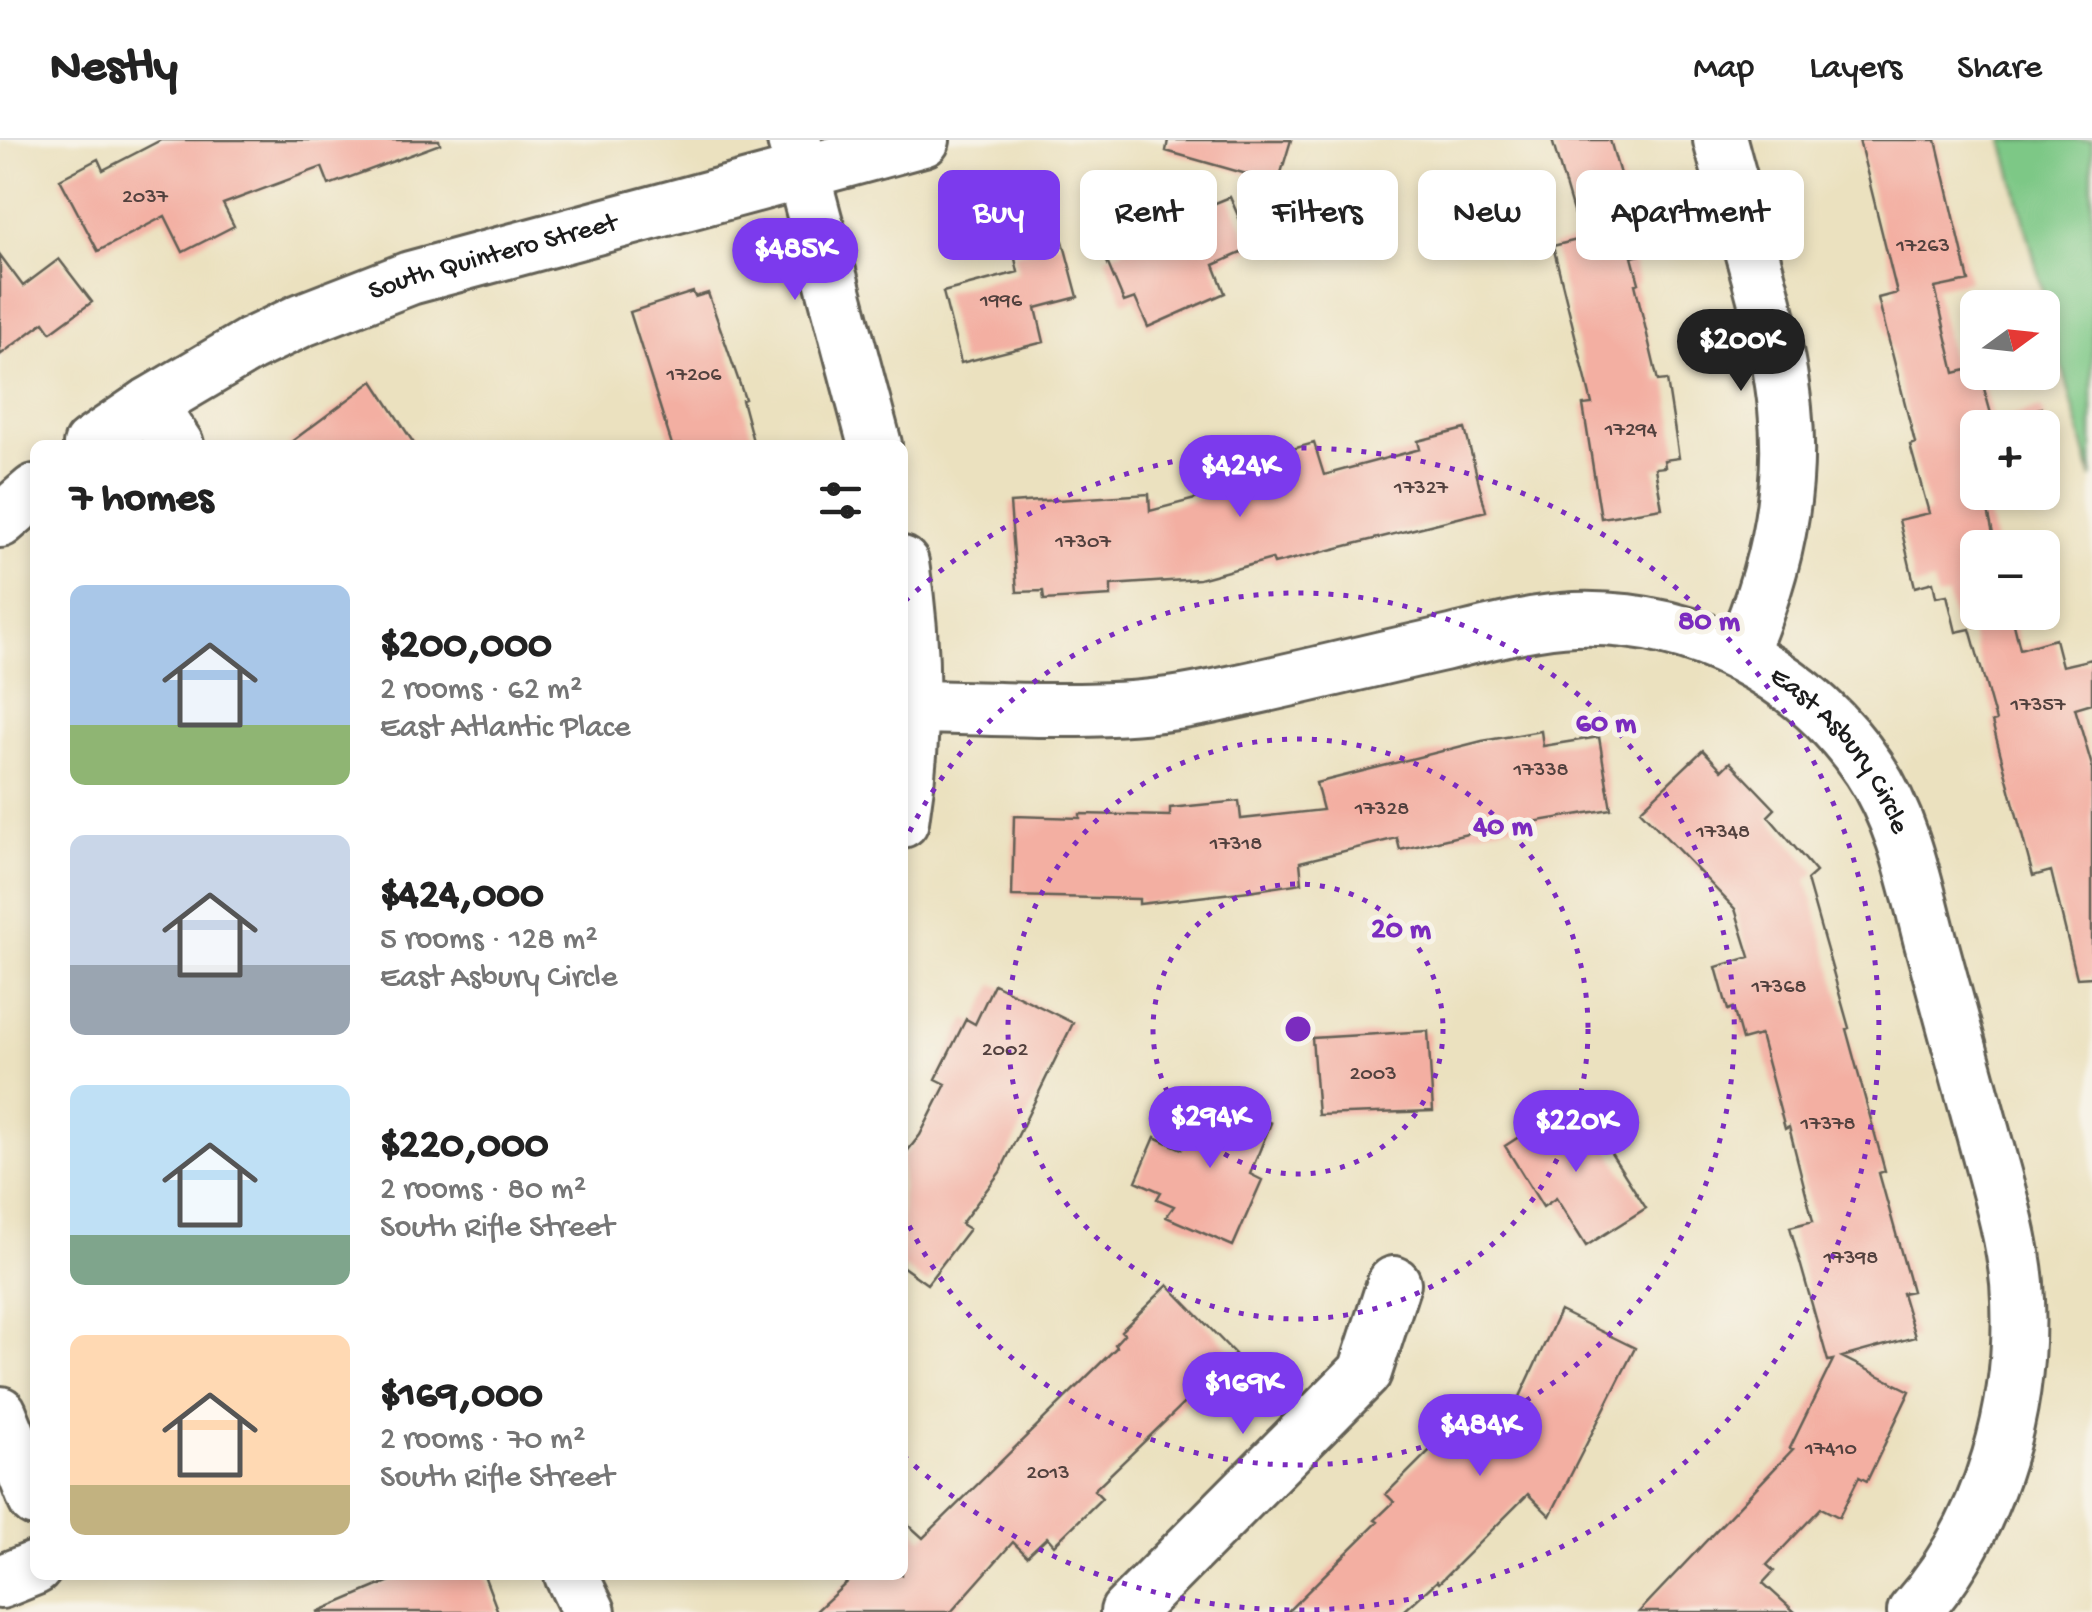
<!DOCTYPE html>
<meta charset="utf-8">
<style>
body{margin:0;font-family:"Gochi Hand",sans-serif;background:#f6f6f6;color:#222;height:100vh;display:flex;flex-direction:column;font-size:38px;white-space:nowrap}
*{box-sizing:border-box;margin:0}
p{font-size:32px;color:#767676}
.icon{flex:none;width:55px;height:55px;fill:none;stroke:currentColor;stroke-width:2;stroke-linecap:round;stroke-linejoin:round}
.map{position:relative;flex:1;overflow:hidden}
.panel{position:absolute;left:30px;top:300px;width:878px;height:1140px;display:flex;flex-direction:column;background:#fff;border-radius:15px;box-shadow:0 5px 15px #0003}
.panel>*{flex:none}
.guide{position:absolute;left:938px;top:30px;width:950px;height:90px;display:flex;gap:20px}
.needle{width:65px;rotate:75deg}
.controls{position:absolute;left:1960px;top:150px;display:grid;gap:20px}
.controls a{display:grid;place-items:center;width:100px;height:100px;border-radius:15px;background:#fff;box-shadow:0 5px 15px #0003;font-size:50px}
.price{position:absolute;translate:-50% -85px;padding:0 22px;border-radius:35px;background:#7c3aed;color:#fff;font-size:32px;line-height:65px;filter:drop-shadow(0 2px 5px #0008)}
.price::after{content:'';position:absolute;left:50%;top:60px;width:30px;height:22px;margin-left:-15px;background:inherit;clip-path:polygon(0 0,100% 0,50% 100%)}
.price.selected{background:#222;color:#fff}
ul{padding:0;list-style:none}
li{display:flex;align-items:center;gap:30px;height:250px;padding:0 40px}
li span{display:grid;place-items:center;flex:none;width:280px;height:200px;border-radius:15px;color:#555}
li>.icon{margin-inline-start:auto}
span .icon{width:120px;height:120px;fill:#fffc;stroke-width:1}
li b{font-size:42px}
h2{display:flex;justify-content:space-between;align-items:center;height:120px;padding:0 40px;font-size:42px}
.chip{padding:0 35px;border-radius:15px;background:#fff;box-shadow:0 5px 15px #0003;font-size:35px;line-height:90px}
.chip.selected{background:#7c3aed;color:#fff}
header{display:flex;align-items:center;gap:60px;box-sizing:border-box;height:140px;padding:0 50px;background:#fff;border-bottom:2px solid #e0e0e0}
header strong{font-size:48px}
nav{display:flex;gap:55px;margin-inline-start:auto;font-size:35px}
.map>svg:first-child{display:block}
</style>
<header>
<strong>Nestly</strong>
<nav><a>Map</a><a>Layers</a><a>Share</a></nav>
</header>
<div class="map">
<svg width="2092" height="1472" viewBox="0 0 2092 1472">
<rect width="100%" height="100%" fill="#f7f3e8"/>
<filter id="ink" filterUnits="userSpaceOnUse"><feTurbulence type="fractalNoise" baseFrequency=".01" numOctaves="2"/><feDisplacementMap in="SourceGraphic" scale="20" xChannelSelector="R" yChannelSelector="G"/><feConvolveMatrix kernelMatrix="1 2 1 2 8 2 1 2 1" color-interpolation-filters="sRGB"/></filter>
<filter id="wash" filterUnits="userSpaceOnUse"><feTurbulence type="fractalNoise" baseFrequency=".0048" numOctaves="4" result="noise"/><feDisplacementMap in="SourceGraphic" scale="40" xChannelSelector="R" yChannelSelector="G"/><feGaussianBlur stdDeviation="2.25" result="paint"/><feColorMatrix in="noise" values="0 0 0 0 0 0 0 0 0 0 0 0 0 0 0 0 0 1.4 0 .05"/><feComposite in="paint" operator="in"/></filter>
<g filter="url(#wash)">
<rect width="100%" height="100%" fill="#ebe1bf"/>
<path fill="#7dc886" stroke="#4c7251" stroke-width="2.5" d="M 2003,0 L 2092,0 L 2092,338 Z"/>
<g id="blocks">
<path fill="#f3afa2" d="M 161,0 L 439,0 L 440,4 L 329,45 L 322,27 L 223,64 L 234,86 L 183,112 L 165,76 L 98,111 L 60,39 L 98,19 L 103,30 Z
M 1168,0 L 1291,0 L 1278,43 L 1166,11 Z
M 1552,0 L 1610,0 L 1629,65 L 1634,64 L 1648,113 L 1632,117 L 1639,143 L 1635,144 L 1658,241 L 1667,240 L 1679,318 L 1664,320 L 1665,327 L 1655,328 L 1662,368 L 1601,378 L 1583,265 L 1592,264 L 1553,106 L 1581,99 Z
M 1859,0 L 1936,0 L 1969,141 L 1935,148 L 1955,233 L 1978,227 L 1993,281 L 2041,268 L 2055,318 L 2042,322 L 2042,288 L 1978,288 L 1978,352 L 1984,352 L 1996,408 L 1978,408 L 1978,472 L 2011,472 L 2020,509 L 2055,499 L 2062,526 L 2092,519 L 2092,563 L 2075,568 L 2092,626 L 2092,837 L 2077,838 L 2051,731 L 2033,736 L 1992,582 L 1996,581 L 1970,489 L 1956,492 L 1947,455 L 1936,457 L 1933,442 L 1915,447 L 1899,380 L 1929,373 L 1910,305 L 1915,303 L 1878,158 L 1897,153 Z
M 1230,57 L 1252,108 L 1214,125 L 1225,153 L 1148,187 L 1135,158 L 1124,162 L 1105,117 L 1187,82 L 1184,76 Z
M 1063,101 L 1078,157 L 1036,168 L 1044,202 L 961,223 L 943,152 L 1018,132 L 1014,114 Z
M 0,115 L 23,146 L 59,119 L 92,162 L 51,192 L 44,182 L 0,215 Z
M 693,152 L 695,157 L 708,153 L 745,259 L 742,260 L 754,305 L 672,305 L 630,172 Z
M 373,241 L 415,305 L 287,305 Z
M 1465,289 L 1486,371 L 1274,424 L 1272,419 L 1199,439 L 1111,445 L 1111,456 L 1044,460 L 1043,451 L 1017,452 L 1010,363 L 1149,354 L 1150,371 L 1233,349 L 1227,327 L 1314,303 L 1324,335 L 1420,309 L 1418,301 Z
M 1541,591 L 1543,606 L 1599,597 L 1611,669 L 1484,690 L 1400,710 L 1397,698 L 1300,722 L 1302,743 L 1249,751 L 1139,764 L 1139,759 L 1012,756 L 1014,676 L 1080,678 L 1080,674 L 1170,676 L 1170,668 L 1239,661 L 1241,679 L 1323,670 L 1316,643 L 1482,601 Z
M 1703,610 L 1722,630 L 1730,622 L 1775,669 L 1768,676 L 1816,732 L 1807,740 L 1849,888 L 1846,889 L 1885,1031 L 1879,1033 L 1912,1151 L 1902,1153 L 1915,1197 L 1842,1217 L 1910,1251 L 1867,1341 L 1859,1337 L 1839,1377 L 1821,1368 L 1767,1425 L 1774,1431 L 1763,1443 L 1795,1472 L 1639,1472 L 1793,1309 L 1790,1308 L 1833,1220 L 1828,1221 L 1790,1087 L 1813,1081 L 1789,987 L 1785,989 L 1760,895 L 1742,900 L 1733,868 L 1728,870 L 1716,827 L 1750,817 L 1735,769 L 1640,670 Z
M 994,844 L 1073,883 L 1000,1032 L 961,1084 L 969,1089 L 927,1144 L 902,1126 L 902,1018 L 920,995 L 946,944 L 936,939 L 966,879 L 975,884 Z
M 1428,891 L 1433,971 L 1318,975 L 1312,898 Z
M 1208,956 L 1271,983 L 1250,1034 L 1262,1040 L 1233,1106 L 1166,1077 L 1174,1066 L 1157,1059 L 1161,1052 L 1136,1041 L 1155,997 L 1182,1009 L 1184,1004 L 1187,1005 Z
M 1584,971 L 1646,1068 L 1586,1106 L 1556,1058 L 1543,1067 L 1505,1006 L 1551,976 L 1558,987 Z
M 1168,1145 L 1235,1214 L 1094,1350 L 1102,1358 L 1054,1405 L 1047,1397 L 1027,1416 L 1013,1402 L 951,1472 L 815,1472 L 855,1435 L 902,1435 L 902,1379 L 923,1398 L 1117,1207 L 1115,1204 L 1124,1194 L 1121,1191 Z
M 1560,1171 L 1635,1208 L 1550,1376 L 1528,1354 L 1439,1443 L 1437,1441 L 1403,1472 L 1287,1472 L 1378,1382 L 1375,1380 L 1394,1362 L 1386,1354 L 1434,1306 L 1443,1314 L 1474,1283 L 1497,1306 Z
M 404,1435 L 484,1435 L 498,1472 L 317,1472 Z"/>
</g>
</g>
<g filter="url(#ink)">
<use href="#blocks" fill-opacity="0" stroke="#646155" stroke-width="2.5"/>
<g fill="none" stroke-linecap="round" stroke-linejoin="round">
<defs>
<g id="minor">
<path d="M 794,0 L 875,305"/>
<path d="M 1720,0 C 1742,85 1776,181 1785,268 C 1794,353 1774,437 1740,514"/>
<path d="M 150,264 L 177,305"/>
<path id="s1" d="M 90,305 L 150,264 L 250,205 L 302,180 L 410,138 L 923,0"/>
<path d="M 0,381 L 35,351"/>
<path d="M 902,423 C 916,509 916,595 902,681"/>
<path id="s2" d="M 914,567 C 1009,568 1107,577 1200,559 C 1282,543 1362,522 1443,504 C 1486,494 1531,481 1575,479 C 1692,475 1804,532 1869,629 C 1903,680 1915,741 1930,799 C 1948,864 1965,929 1983,993 C 1996,1042 2012,1092 2017,1143 C 2026,1258 1993,1384 1914,1472"/>
<path d="M 0,1273 L 35,1360"/>
<path d="M 571,1435 L 589,1472"/>
<path d="M 0,1442 L 35,1428"/>
<path d="M 1127,1472 L 1365,1232 L 1394,1143"/>
</g>
</defs>
<use href="#minor" stroke="#646155" stroke-width="58"/>
<use href="#minor" stroke="#fff" stroke-width="52"/>
</g>
</g>
<g fill="none" stroke="#7b2cbf" stroke-width="5" stroke-dasharray="5 10">
<circle cx="1298" cy="889" r="145"/>
<circle cx="1298" cy="889" r="290"/>
<path d="M903 705A436 436 0 1 1 903 1073"/>
<path d="M905 461A581 581 0 1 1 905 1317"/>
</g>
<g text-anchor="middle" dominant-baseline="central" stroke-width="10" stroke-linejoin="round" paint-order="stroke">
<g font-size="22" fill="#52413e">
<text x="145" y="58">2037</text>
<text x="1923" y="107">17263</text>
<text x="1001" y="162">1996</text>
<text x="694" y="236">17206</text>
<text x="1631" y="291">17294</text>
<text x="1421" y="349">17327</text>
<text x="1083" y="403">17307</text>
<text x="2038" y="566">17357</text>
<text x="1541" y="631">17338</text>
<text x="1382" y="670">17328</text>
<text x="1723" y="693">17348</text>
<text x="1236" y="705">17318</text>
<text x="1779" y="848">17368</text>
<text x="1005" y="911">2002</text>
<text x="1373" y="935">2003</text>
<text x="1828" y="985">17378</text>
<text x="1851" y="1119">17398</text>
<text x="1831" y="1310">17410</text>
<text x="1048" y="1334">2013</text>
</g>
<g font-size="28" fill="#1c1c1c" stroke="#f7f3e8">
<text stroke="none"><textPath href="#s1" startOffset="448">South Quintero Street</textPath></text>
<text stroke="none"><textPath href="#s2" startOffset="982">East Asbury Circle</textPath></text>
</g>
</g>
<circle cx="1298" cy="889" r="15" fill="#7b2cbf" stroke="#f7f3e8" stroke-width="5"/>
<g font-size="30" text-anchor="middle" font-weight="bold" fill="#7b2cbf" stroke="#f7f3e8" stroke-width="10" stroke-linejoin="round" paint-order="stroke">
<text x="1709" y="489">80 m</text>
<text x="1606" y="591">60 m</text>
<text x="1503" y="694">40 m</text>
<text x="1401" y="797">20 m</text>
</g>
</svg>
<div class="controls">
<a><svg class="needle" viewBox="-14 -14 28 28"><path d="M0-13l5 13h-10z" fill="#e53935"/><path d="M0 13l5-13h-10z" fill="#767676"/></svg></a>
<a>+</a>
<a>−</a>
</div>
<b class="price" style="left:795px;top:163px">$485K</b>
<b class="price selected" style="left:1741px;top:254px">$200K</b>
<b class="price" style="left:1240px;top:380px">$424K</b>
<b class="price" style="left:1210px;top:1031px">$294K</b>
<b class="price" style="left:1576px;top:1035px">$220K</b>
<b class="price" style="left:1243px;top:1297px">$169K</b>
<b class="price" style="left:1480px;top:1339px">$484K</b>
<div class="guide">
<a class="chip selected">Buy</a>
<a class="chip">Rent</a>
<a class="chip">Filters</a>
<a class="chip">New</a>
<a class="chip">Apartment</a>
</div>
<section class="panel">
<h2>7 homes<svg class="icon" aria-label="filters" viewBox="0 0 24 24"><path d="M4 7h16M4 17h16"/><circle cx="9" cy="7" r="2"/><circle cx="15" cy="17" r="2"/></svg></h2>
<ul>
<li><span style="background:linear-gradient(#a9c7e8 70%,#8fb573 0)"><svg class="icon" aria-label="home" viewBox="0 0 24 24"><path d="M3 11l9-7 9 7M6 9v11h12V9"/></svg></span><div><b>$200,000</b><p>2 rooms · 62 m²</p><p>East Atlantic Place</p></div></li>
<li><span style="background:linear-gradient(#c9d6e8 65%,#9aa5b1 0)"><svg class="icon" aria-label="home" viewBox="0 0 24 24"><path d="M3 11l9-7 9 7M6 9v11h12V9"/></svg></span><div><b>$424,000</b><p>5 rooms · 128 m²</p><p>East Asbury Circle</p></div></li>
<li><span style="background:linear-gradient(#bfe0f5 75%,#7fa58c 0)"><svg class="icon" aria-label="home" viewBox="0 0 24 24"><path d="M3 11l9-7 9 7M6 9v11h12V9"/></svg></span><div><b>$220,000</b><p>2 rooms · 80 m²</p><p>South Rifle Street</p></div></li>
<li><span style="background:linear-gradient(#ffd9b3 75%,#c2b280 0)"><svg class="icon" aria-label="home" viewBox="0 0 24 24"><path d="M3 11l9-7 9 7M6 9v11h12V9"/></svg></span><div><b>$169,000</b><p>2 rooms · 70 m²</p><p>South Rifle Street</p></div></li>
</ul>
</section>
</div>
